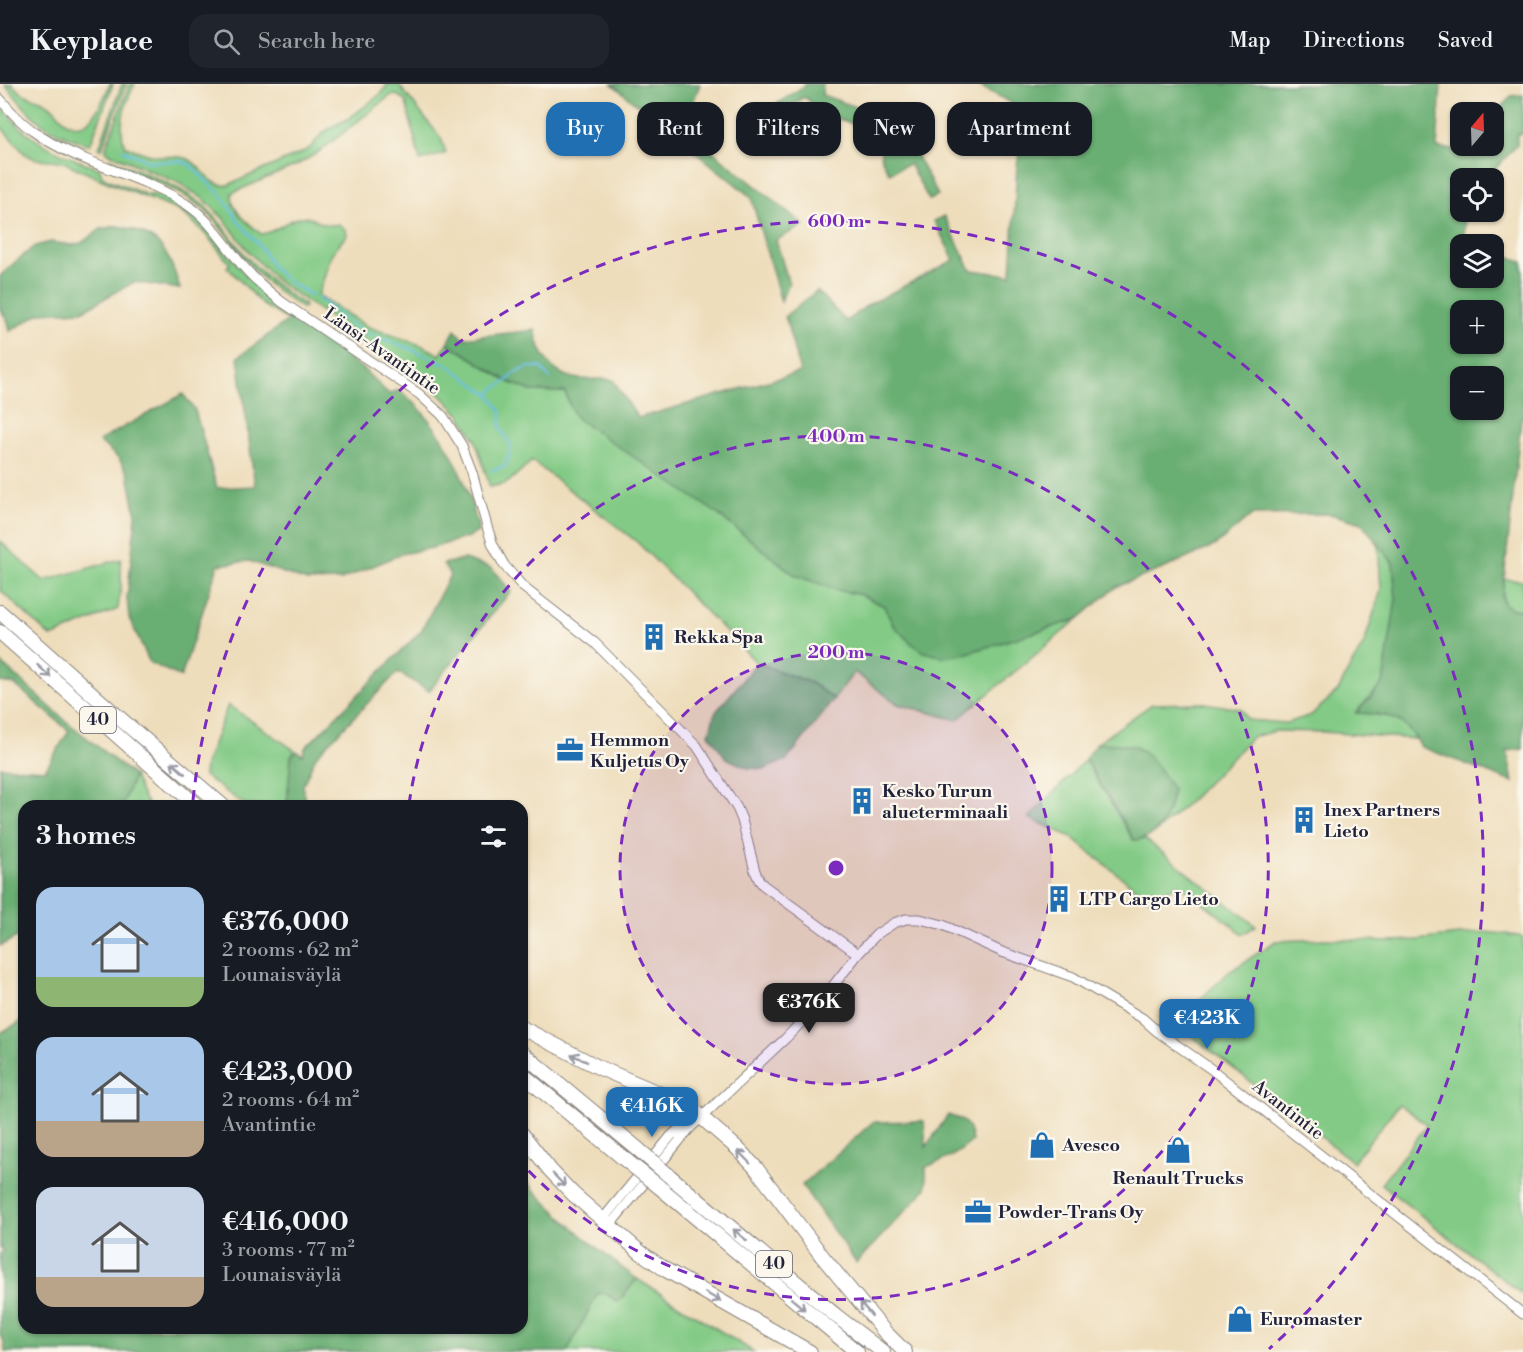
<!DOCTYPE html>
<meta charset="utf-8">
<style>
body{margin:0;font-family:"Libre Bodoni",serif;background:#20242c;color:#f1f3f6;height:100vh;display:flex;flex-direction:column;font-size:22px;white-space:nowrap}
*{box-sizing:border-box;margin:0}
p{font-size:20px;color:#9ea1a6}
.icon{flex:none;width:33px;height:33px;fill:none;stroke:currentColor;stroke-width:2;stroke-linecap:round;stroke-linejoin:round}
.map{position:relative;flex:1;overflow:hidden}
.side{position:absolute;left:18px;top:716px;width:510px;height:534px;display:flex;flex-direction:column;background:#171b24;border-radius:18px;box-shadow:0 2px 4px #0004}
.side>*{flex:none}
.banner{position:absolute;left:546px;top:18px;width:570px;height:54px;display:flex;gap:12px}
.needle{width:39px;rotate:19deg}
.fabs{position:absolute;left:1450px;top:18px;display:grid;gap:12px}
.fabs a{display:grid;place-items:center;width:54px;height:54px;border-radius:12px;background:#171b24;box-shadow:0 2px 4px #0004;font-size:30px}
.price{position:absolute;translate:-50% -51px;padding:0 14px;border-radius:12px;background:#1f6fb2;color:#fff;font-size:20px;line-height:39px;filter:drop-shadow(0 2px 3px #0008)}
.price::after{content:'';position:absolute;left:50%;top:36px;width:18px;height:14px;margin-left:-9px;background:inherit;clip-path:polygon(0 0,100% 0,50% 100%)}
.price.selected{background:#222;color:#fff}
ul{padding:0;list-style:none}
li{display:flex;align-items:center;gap:18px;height:150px;padding:0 18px}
li span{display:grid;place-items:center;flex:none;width:168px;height:120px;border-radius:18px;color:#555}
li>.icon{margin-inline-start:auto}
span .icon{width:72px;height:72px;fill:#fffc;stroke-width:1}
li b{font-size:26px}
h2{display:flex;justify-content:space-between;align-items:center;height:72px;padding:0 18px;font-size:26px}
.tag{padding:0 21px;border-radius:18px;background:#171b24;box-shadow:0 2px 4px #0004;font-size:21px;line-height:54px}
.tag.selected{background:#1f6fb2;color:#fff}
header{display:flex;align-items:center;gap:36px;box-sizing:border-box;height:84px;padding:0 30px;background:#171b24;border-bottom:2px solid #363941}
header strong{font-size:28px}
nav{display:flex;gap:33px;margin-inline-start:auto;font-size:21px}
.search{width:420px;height:54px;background:#20242c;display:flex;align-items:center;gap:15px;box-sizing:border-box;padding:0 21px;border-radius:18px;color:#9ea1a6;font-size:22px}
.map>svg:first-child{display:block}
</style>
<header>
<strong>Keyplace</strong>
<div class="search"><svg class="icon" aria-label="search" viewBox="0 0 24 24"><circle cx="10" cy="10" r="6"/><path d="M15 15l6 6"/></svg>Search here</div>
<nav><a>Map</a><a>Directions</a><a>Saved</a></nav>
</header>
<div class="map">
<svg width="1523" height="1268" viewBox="0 0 1523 1268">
<rect width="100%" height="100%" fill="#fbf7ec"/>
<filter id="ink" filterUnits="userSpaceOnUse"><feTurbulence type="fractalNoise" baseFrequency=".0167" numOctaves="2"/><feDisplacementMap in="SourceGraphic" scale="12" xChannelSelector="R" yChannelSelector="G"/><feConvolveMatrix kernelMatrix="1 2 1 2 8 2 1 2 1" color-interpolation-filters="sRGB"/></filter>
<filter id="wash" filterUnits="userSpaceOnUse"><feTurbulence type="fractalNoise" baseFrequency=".008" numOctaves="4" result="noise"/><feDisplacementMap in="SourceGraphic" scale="24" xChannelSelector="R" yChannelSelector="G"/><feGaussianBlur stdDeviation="1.35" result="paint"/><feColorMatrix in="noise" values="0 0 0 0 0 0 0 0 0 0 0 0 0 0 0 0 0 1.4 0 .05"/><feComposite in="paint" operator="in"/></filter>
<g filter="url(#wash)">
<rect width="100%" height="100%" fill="#edb"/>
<path fill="#82ca85" stroke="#527660" stroke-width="1.5" d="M 5,0 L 12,0 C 17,6 24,11 31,13 C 37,15 43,16 48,20 C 56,25 60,34 68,39 C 91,51 103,16 110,0 L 113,0 L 90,61 C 73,55 56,49 41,39 C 27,29 16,13 5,0 Z
M 122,0 L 126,0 L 102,64 L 100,66 L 99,64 Z
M 130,0 L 135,0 C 125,19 117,41 125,62 C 136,66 146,71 157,72 C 168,74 180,70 190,76 C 203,84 211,104 228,101 L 301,69 L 310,64 L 322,50 L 333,42 L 348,35 L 382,9 L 386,3 L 386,0 L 398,0 L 441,54 L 446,69 L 420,77 L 406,18 C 401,12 397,10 390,12 L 319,68 L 297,81 L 232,109 C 229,126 250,140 261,150 C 276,149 287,135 301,133 C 316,131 321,145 339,140 L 346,146 L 347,151 L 332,169 L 318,212 L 366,242 L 423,262 L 440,271 L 448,259 L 507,297 L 531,307 L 565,308 L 570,322 L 715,428 L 795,491 L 837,506 L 862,511 L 884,522 L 893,541 L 967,569 L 1078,535 L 957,636 L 898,620 L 854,588 L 834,615 L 811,599 L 757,579 L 637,458 L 532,377 L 507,399 L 490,403 L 475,355 L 460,331 L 426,296 L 423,297 L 278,198 L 248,167 L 224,135 L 206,117 L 193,108 L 179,99 L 109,69 L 106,67 L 106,63 Z
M 0,21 C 9,31 17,41 27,49 C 48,66 75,75 100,85 L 102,92 L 107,95 L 147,111 C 190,106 228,174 254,200 C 266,212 281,222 294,232 L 288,236 L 263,221 L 227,183 L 230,180 C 214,161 199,139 177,126 L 100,95 L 61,77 L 35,75 L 25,70 L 0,42 Z
M 39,44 L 85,64 C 70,67 50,54 39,44 Z
M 110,75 C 142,89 177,99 204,122 C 220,136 232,155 245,171 C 263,191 282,207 304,221 L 305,223 L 302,224 C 283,212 264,198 249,180 C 233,162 220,139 201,123 C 175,102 140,93 110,79 L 108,77 Z
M 0,457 L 44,497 L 121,475 L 121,503 L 118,525 L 51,553 L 0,506 Z
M 1378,458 L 1393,479 L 1396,515 L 1383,599 L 1356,628 L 1391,633 L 1405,641 L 1417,655 L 1323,648 L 1276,647 L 1252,653 L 1194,713 L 1155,749 L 1167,730 L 1173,705 L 1118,660 L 1097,659 L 1152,620 L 1205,619 L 1241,625 L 1248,636 L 1287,639 L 1311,631 L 1338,607 L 1349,585 L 1364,560 L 1381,506 Z
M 1504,495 L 1523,497 L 1523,526 C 1499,525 1502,516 1504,495 Z
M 228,621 L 296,667 L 291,672 L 287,721 L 245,721 L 204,692 L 205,681 Z
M 1085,676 L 1133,756 L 1145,755 L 1256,842 L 1243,850 L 1179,800 L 1149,815 L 1069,752 L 1029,734 Z
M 134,692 L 143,713 L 149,721 L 122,722 Z
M 1484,848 L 1506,850 L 1523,853 L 1523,1211 L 1381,1100 L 1427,1041 L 1399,1020 L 1353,1078 L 1182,944 L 1181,933 L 1229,888 L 1276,857 L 1325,855 L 1392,857 L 1417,856 Z
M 637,1195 L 754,1268 L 567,1268 L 597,1210 L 605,1209 L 618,1218 Z"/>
<path fill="#69ae72" stroke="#466856" stroke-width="1.5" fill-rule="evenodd" d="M 612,0 L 700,0 L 689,29 L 696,54 L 804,141 L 776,156 L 789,200 L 784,209 L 781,218 L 751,113 Z
M 805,0 L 823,0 L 822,11 L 908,41 L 910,60 L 938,111 L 929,116 L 909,80 L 889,89 L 882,76 L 878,49 L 825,30 L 804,13 L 776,31 L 771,24 L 804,2 Z
M 976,0 L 1441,0 L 1437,64 L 1464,66 L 1470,62 L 1494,62 L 1494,39 L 1501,33 L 1501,24 L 1511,12 L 1523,11 L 1523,50 L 1517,50 L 1517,61 L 1487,94 L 1461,94 L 1461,128 L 1465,128 L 1464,153 L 1482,160 L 1461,160 L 1461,194 L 1494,194 L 1494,166 L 1523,178 L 1523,333 L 1521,336 L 1502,515 C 1506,525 1513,526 1523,526 L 1523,665 L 1507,667 L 1513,698 L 1421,663 C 1415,651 1404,637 1390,633 C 1380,629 1367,630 1356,629 L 1383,599 L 1396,515 L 1393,479 L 1362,439 L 1330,430 L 1252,431 L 1216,461 L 1165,484 L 1116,503 L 1078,535 L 967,569 L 944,573 L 924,568 L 911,559 L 893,541 L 884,522 L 862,511 L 837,506 L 795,491 L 715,428 L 576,334 L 570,322 L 565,308 L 531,307 L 507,297 L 448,259 L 455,246 L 463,254 L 535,246 C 540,271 551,292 580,295 C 591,296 601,294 613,296 L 638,334 L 800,288 L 785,232 L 817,207 L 846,237 L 868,221 L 954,176 L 934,137 L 944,132 L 971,186 L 1011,191 L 1017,80 L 1023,60 L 1024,47 L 1023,37 L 1019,28 L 1011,19 ZM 1461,226 L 1494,226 L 1494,260 L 1461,260 ZM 1461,292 L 1494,292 L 1494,326 L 1461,326 Z
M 117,142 C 159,149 169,166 180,205 L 134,198 L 82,227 L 40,229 L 10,247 L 8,237 L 0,225 L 0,192 L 14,179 L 35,162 L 51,158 L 72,161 L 81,159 L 101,145 Z
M 294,232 L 364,286 L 389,310 L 399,306 C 406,312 414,318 420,325 C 452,362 468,400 479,447 L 471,452 L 432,464 L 401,470 L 341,496 L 307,497 L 249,477 L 218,481 L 181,593 L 150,579 L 129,534 L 127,514 L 136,431 L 128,389 L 119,375 L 99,357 L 183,310 L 195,326 L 217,404 L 255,402 L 238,273 Z
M 464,475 L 491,484 L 511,507 L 429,607 L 398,588 L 316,672 L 303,701 L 305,721 L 287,721 L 291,672 L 296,667 L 303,671 L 305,664 L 421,547 L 450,491 L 443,480 Z
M 0,578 L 66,637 L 134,692 L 122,721 L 24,722 L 24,849 L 0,862 L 0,683 L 45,686 L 69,647 L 14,600 L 0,598 Z
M 757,579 L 811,599 L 834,615 L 787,676 L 765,685 L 748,684 L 726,674 L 709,650 L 715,629 Z
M 1097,659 C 1110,660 1124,659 1135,663 C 1150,668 1164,693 1173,705 C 1168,730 1162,754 1134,756 L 1085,675 Z
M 24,936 L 24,1244 L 522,1244 L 522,1093 C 555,1130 598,1166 637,1195 L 618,1218 L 605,1209 L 597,1210 L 567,1268 L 5,1268 L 4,1259 L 0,1251 L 0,1169 L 3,1168 L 0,1163 L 0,949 Z
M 948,1031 C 965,1036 969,1039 972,1057 C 957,1071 945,1076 926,1083 L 926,1105 L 856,1179 L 802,1101 L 873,1038 L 924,1037 L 926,1063 Z"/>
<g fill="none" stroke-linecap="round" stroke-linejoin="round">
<path stroke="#6dbee8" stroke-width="2" d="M 123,66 L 151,78 L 181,77 L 190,81 L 222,112 L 239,138 L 260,162 L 274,185 L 290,199 L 312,211
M 318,214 L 362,248 L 406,263 L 446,280 L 490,311 L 501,327 L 500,343 L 511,362 L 506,382 L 492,386
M 490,309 L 498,302 L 507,297 L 515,289 L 529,283 L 541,283 L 550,295"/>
</g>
</g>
<g filter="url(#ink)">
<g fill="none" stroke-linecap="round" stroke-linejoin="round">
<defs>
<path id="minor" d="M 0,15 C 10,27 20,38 33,47 C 79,81 139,89 186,120 C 210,135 224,160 242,181 C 254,195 268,207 282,218 L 419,310 L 443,332 L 462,362 L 472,388 L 488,446 L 493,461 L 504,481 L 523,503 L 595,559 L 697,662 L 737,724 L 742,736 L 755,787 L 759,796 L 763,801 L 858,870
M 602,1136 L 671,1052 L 699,1027
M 609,1142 L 690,1044 L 786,954 L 818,921 L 858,870 L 877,850 L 894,839 L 906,835 L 920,835 L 943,841 L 1002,868 L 1073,893 L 1142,934 L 1158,948 L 1211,985 L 1523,1230"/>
<path id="highway" d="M 0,528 L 124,638 L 223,722
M 0,548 L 197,722
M 522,944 L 600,984 L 677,1017 L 687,1023 L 701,1033 L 737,1064 L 756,1084 L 822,1172 L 884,1247 L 905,1268
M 522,969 L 639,1066
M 522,990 L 628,1078
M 522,1050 L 550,1086 L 573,1110 L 640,1168 L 666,1186 L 810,1268
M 667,1090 L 835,1231 L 883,1268
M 657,1101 L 857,1268"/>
</defs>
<use href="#minor" stroke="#88807b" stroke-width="11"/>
<use href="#highway" stroke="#88807b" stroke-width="16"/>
<use href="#minor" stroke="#fff" stroke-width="9"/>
<use href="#highway" stroke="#fff" stroke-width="14"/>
<defs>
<path id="highway-bridge" d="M 639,1066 L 667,1090
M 628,1078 L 657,1101"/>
</defs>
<use href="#highway-bridge" stroke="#88807b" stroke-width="16" stroke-linecap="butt"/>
<use href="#highway-bridge" stroke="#fff" stroke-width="14"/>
</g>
<defs><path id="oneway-shaft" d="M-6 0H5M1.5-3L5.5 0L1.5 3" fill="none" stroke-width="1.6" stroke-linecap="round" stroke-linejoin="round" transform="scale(1.5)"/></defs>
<g stroke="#9c9ca7">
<use href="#oneway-shaft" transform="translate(44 587) rotate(42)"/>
<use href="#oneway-shaft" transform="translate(178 684) rotate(-140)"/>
<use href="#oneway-shaft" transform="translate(579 974) rotate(-154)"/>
<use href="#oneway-shaft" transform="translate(744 1073) rotate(-134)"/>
<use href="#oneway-shaft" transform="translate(559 1096) rotate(46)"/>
<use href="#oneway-shaft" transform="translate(740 1151) rotate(-140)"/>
<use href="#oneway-shaft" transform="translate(713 1213) rotate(30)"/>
<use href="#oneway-shaft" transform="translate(798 1220) rotate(40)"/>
<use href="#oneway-shaft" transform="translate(866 1225) rotate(-130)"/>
</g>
</g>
<circle cx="836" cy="784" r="216" fill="#7b2cbf" fill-opacity=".12"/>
<g fill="none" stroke="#7b2cbf" stroke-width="3" stroke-dasharray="10 8">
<circle cx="836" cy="784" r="216"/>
<path d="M409 720A432 432 0 1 1 523 1081"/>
<path d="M193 716A647 647 0 1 1 1269 1265"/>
</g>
<defs>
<symbol id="building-bare" viewBox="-9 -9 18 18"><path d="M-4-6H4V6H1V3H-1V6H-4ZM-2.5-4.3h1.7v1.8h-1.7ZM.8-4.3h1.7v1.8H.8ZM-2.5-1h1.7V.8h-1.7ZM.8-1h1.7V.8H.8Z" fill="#1f6fb2" stroke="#fbf7ec" stroke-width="2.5" paint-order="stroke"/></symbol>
<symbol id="office-bare" viewBox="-9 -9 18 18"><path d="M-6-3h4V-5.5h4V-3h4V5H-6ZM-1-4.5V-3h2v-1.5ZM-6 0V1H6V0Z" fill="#1f6fb2" stroke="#fbf7ec" stroke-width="2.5" paint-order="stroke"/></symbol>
<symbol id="shop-bare" viewBox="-9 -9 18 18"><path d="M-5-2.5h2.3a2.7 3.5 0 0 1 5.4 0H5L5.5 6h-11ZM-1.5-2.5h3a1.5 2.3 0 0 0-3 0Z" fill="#1f6fb2" stroke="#fbf7ec" stroke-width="2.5" paint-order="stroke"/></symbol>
</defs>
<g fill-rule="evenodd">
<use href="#building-bare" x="635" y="534" width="38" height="38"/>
<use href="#office-bare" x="551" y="647" width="38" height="38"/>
<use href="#building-bare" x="843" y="698" width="38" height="38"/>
<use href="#building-bare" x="1285" y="717" width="38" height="38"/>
<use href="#building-bare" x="1040" y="796" width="38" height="38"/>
<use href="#shop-bare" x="1023" y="1042" width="38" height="38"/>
<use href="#shop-bare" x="1159" y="1047" width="38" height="38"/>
<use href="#office-bare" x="959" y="1109" width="38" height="38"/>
<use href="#shop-bare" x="1221" y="1216" width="38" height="38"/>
</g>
<g text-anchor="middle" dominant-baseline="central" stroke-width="4.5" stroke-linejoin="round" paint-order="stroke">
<g fill="#fbf7ec" stroke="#636270" stroke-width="1.5">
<rect x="80" y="623" width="36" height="26" rx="4.5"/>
<rect x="756" y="1167" width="36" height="26" rx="4.5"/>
</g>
<g font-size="16" font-weight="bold" fill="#22223b">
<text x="98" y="636">40</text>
<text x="774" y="1180">40</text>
</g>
<g font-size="18" fill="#22223b" stroke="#fbf7ec">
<text transform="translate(382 267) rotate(35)">Länsi-Avantintie</text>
<text transform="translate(1288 1026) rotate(38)">Avantintie</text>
</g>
<g font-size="18" font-weight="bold" fill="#22223b" stroke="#fbf7ec" text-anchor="start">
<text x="674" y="553">Rekka Spa</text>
<text x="590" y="656">Hemmon<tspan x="590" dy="21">Kuljetus Oy</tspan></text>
<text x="882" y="707">Kesko Turun<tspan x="882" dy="21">alueterminaali</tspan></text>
<text x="1324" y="726">Inex Partners<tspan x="1324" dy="21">Lieto</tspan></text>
<text x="1079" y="815">LTP Cargo Lieto</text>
<text x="1062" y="1061">Avesco</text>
<text x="1178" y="1094" text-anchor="middle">Renault Trucks</text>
<text x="998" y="1128">Powder-Trans Oy</text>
<text x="1260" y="1235">Euromaster</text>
</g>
</g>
<circle cx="836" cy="784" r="9" fill="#7b2cbf" stroke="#fbf7ec" stroke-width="3"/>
<g font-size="18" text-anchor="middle" font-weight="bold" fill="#7b2cbf" stroke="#fbf7ec" stroke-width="4.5" stroke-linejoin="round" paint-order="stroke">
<text x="836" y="143">600 m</text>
<text x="836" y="358">400 m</text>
<text x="836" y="574">200 m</text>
</g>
</svg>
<div class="fabs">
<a><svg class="needle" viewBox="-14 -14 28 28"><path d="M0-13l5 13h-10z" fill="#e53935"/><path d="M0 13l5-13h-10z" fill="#9ea1a6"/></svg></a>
<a><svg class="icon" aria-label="locate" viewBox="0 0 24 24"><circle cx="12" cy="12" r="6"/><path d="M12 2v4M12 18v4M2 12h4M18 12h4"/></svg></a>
<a><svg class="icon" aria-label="layers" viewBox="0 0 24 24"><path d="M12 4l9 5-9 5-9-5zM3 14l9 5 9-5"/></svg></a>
<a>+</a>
<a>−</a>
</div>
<b class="price selected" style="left:809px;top:950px">€376K</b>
<b class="price" style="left:1207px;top:966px">€423K</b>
<b class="price" style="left:652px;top:1054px">€416K</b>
<div class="banner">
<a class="tag selected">Buy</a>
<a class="tag">Rent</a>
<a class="tag">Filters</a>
<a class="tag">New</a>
<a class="tag">Apartment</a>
</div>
<section class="side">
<h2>3 homes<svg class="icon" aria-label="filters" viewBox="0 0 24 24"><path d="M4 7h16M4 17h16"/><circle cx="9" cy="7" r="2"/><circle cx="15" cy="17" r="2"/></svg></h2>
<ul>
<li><span style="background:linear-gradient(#a9c7e8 75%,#8fb573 0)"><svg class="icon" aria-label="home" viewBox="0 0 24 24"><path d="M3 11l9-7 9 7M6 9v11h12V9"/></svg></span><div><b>€376,000</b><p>2 rooms · 62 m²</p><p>Lounaisväylä</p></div></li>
<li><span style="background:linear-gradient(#a9c7e8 70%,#b9a48a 0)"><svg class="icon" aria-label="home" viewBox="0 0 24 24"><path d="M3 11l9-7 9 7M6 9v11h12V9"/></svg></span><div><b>€423,000</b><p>2 rooms · 64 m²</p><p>Avantintie</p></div></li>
<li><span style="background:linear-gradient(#c9d6e8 75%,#b9a48a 0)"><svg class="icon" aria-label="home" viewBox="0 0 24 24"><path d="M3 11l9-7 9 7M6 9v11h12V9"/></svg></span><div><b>€416,000</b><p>3 rooms · 77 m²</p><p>Lounaisväylä</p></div></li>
</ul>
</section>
</div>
